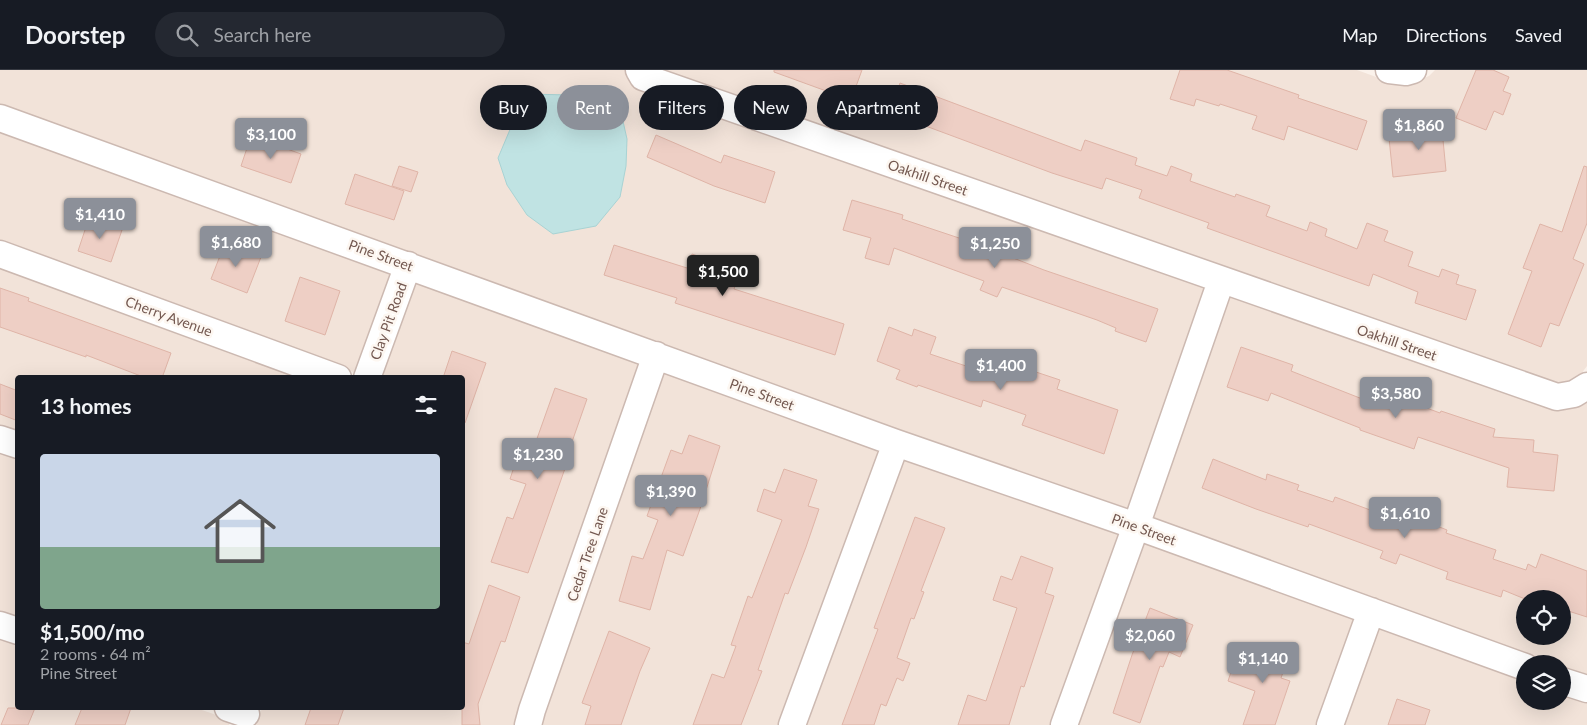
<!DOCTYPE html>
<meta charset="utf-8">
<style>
body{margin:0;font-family:Lato,sans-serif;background:#242831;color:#f1f3f6;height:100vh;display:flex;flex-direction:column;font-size:19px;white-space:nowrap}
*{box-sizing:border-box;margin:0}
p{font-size:16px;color:#9ea1a6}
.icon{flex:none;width:28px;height:28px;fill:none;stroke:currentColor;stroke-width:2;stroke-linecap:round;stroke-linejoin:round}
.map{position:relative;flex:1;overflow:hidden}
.sheet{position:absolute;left:15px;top:305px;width:450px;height:335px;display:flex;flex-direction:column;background:#171b24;border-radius:5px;box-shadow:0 5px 20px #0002}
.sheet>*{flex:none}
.guide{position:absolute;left:480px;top:15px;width:475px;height:45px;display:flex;gap:10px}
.buttons{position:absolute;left:1516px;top:520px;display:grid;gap:10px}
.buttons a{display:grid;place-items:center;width:55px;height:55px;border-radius:50%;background:#171b24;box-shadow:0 5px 20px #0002;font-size:25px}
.price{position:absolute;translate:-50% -42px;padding:0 11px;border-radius:5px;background:#8c9099;color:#fff;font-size:16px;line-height:32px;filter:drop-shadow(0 1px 2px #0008)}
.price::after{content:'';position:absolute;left:50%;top:30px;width:15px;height:11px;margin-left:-8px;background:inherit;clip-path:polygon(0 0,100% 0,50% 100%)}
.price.on{background:#222;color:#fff}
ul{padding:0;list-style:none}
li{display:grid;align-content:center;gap:10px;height:265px;padding:0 25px}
li span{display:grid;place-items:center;height:155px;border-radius:5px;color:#555}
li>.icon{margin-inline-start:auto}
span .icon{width:90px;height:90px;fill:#fffc;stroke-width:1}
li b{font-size:21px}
h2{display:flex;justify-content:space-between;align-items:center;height:60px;padding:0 25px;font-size:21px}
.pill{padding:0 18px;border-radius:22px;background:#171b24;box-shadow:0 5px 20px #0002;font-size:18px;line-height:45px}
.pill.on{background:#8c9099;color:#fff}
header{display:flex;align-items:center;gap:30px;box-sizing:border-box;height:70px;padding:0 25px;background:#171b24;border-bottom:1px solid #363941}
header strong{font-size:24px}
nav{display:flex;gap:28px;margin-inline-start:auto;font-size:18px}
.search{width:350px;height:45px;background:#242831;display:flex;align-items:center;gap:12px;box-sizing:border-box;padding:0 18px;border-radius:28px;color:#9ea1a6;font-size:19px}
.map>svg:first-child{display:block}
</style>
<header>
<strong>Doorstep</strong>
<div class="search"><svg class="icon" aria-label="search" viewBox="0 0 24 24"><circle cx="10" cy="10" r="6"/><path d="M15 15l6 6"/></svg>Search here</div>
<nav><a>Map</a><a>Directions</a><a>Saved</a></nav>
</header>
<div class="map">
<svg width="1587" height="655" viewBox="0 0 1587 655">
<rect width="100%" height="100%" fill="#fbf2eb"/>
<path fill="#f2e3d9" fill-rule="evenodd" d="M 0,0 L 626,0 L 632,11 L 1205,217 L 1128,441 L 900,362 L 0,36 ZM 579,24 L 527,145 L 570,25 Z
M 657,0 L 1357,0 L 1390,12 L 1411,13 L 1429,6 L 1435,0 L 1587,0 L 1587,296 L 1578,308 L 1569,313 L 1557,316 Z
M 0,59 L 393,201 L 356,303 L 0,173 Z
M 0,196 L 306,307 L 18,308 L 17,363 L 0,357 Z
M 416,210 L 641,291 L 516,655 L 256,655 L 262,638 L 462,638 L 462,308 L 380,307 Z
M 1228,225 L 1570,336 L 1572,339 L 1580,334 L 1587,333 L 1587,608 L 1563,599 L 1562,594 L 1548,594 L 1151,450 ZM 1525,529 L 1562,529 L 1562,566 L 1525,566 Z
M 664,300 L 881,379 L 779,655 L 541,655 Z
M 0,380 L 17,387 L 17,549 L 0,543 Z
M 904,387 L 1121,462 L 1051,655 L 805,655 Z
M 1144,470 L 1356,547 L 1317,655 L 1077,655 Z
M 1379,556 L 1525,609 L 1525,631 L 1562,631 L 1563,622 L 1587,631 L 1587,655 L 1343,655 Z
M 0,566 L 17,573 L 18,638 L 196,638 L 231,650 L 229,655 L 0,655 Z"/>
<path fill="#c0e3e3" stroke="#a8d3d4" d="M 525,24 L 570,25 L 579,24 L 620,38 L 627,69 L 626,96 L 620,127 L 596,156 L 553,164 L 527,145 L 507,115 L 498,88 Z"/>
<path fill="#eecfc5" stroke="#dfb4a7" d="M 774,0 L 862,0 L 851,30 L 774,2 Z
M 1180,0 L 1227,0 L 1299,25 L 1298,28 L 1367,51 L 1357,80 L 1288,56 L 1284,70 L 1252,59 L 1257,46 L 1220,34 L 1219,36 L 1196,29 L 1194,36 L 1170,29 Z
M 1476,0 L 1493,0 L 1509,7 L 1503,21 L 1511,24 L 1503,45 L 1494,41 L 1486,60 L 1456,48 Z
M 900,13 L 1081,81 L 1085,70 L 1137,88 L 1135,95 L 1167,106 L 1171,96 L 1192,104 L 1190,111 L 1235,127 L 1236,124 L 1270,136 L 1266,146 L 1307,161 L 1310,152 L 1327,159 L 1325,166 L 1357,179 L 1367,153 L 1388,161 L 1384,171 L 1413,182 L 1408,196 L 1439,207 L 1442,199 L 1459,205 L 1456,214 L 1476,220 L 1466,250 L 1415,233 L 1418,222 L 1373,204 L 1369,216 L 1207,158 L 1209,153 L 1139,128 L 1142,120 L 1106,108 L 1102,119 L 1052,103 L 923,55 L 889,44 Z
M 1441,49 L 1446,101 L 1393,107 L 1389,68 L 1418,65 L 1417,52 Z
M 656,65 L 721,93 L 724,85 L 775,102 L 765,133 L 714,116 L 647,87 Z
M 251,66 L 301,84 L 291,113 L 241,96 Z
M 399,96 L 418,102 L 411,122 L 392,116 Z
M 1584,96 L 1587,97 L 1587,153 L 1573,189 L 1584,194 L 1559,256 L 1550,253 L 1541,277 L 1508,264 L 1532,201 L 1523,198 L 1540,154 L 1562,162 Z
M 355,104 L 404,121 L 394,150 L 345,134 Z
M 852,130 L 903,145 L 902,149 L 980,175 L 1044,200 L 1158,239 L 1146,272 L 1115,261 L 1116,258 L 1097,250 L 1002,217 L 997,227 L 980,220 L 984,211 L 894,178 L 889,195 L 865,188 L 871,168 L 843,160 Z
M 89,148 L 122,160 L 111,192 L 78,181 Z
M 225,173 L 261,187 L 247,223 L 211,209 Z
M 614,175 L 687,198 L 692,184 L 740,201 L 734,219 L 844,254 L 835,285 L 675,233 L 677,228 L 604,205 Z
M 300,207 L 340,221 L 325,265 L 285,251 Z
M 0,218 L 29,228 L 28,231 L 171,283 L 162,308 L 146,308 L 86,285 L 86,287 L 0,257 Z
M 889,257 L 912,266 L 914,259 L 936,267 L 930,284 L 1005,309 L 1008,301 L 1028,308 L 1030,300 L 1060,310 L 1057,319 L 1118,340 L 1104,384 L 1022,355 L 1026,345 L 983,330 L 981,337 L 918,315 L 917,317 L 896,309 L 900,300 L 877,291 Z
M 1241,277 L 1293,295 L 1291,301 L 1370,332 L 1375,319 L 1440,343 L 1441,341 L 1495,359 L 1493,367 L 1534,370 L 1533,382 L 1558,385 L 1554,421 L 1507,417 L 1509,398 L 1418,367 L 1414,379 L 1360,360 L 1360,358 L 1271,323 L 1268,331 L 1227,317 Z
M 452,281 L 486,293 L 465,353 L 462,353 L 462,308 L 443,308 Z
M 0,314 L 18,321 L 18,351 L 0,344 Z
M 555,318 L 587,329 L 566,389 L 568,390 L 528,503 L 491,492 L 507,447 L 513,449 L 526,414 L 510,409 L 515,394 L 506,392 L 514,370 L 534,377 Z
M 689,365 L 720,376 L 700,439 L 683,486 L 667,480 L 650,540 L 619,531 L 632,486 L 643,489 L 658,450 L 647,446 L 671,380 L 682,384 Z
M 1213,389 L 1266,410 L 1267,404 L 1299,415 L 1297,420 L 1333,432 L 1335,427 L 1419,458 L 1422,450 L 1447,460 L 1446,463 L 1496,480 L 1493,489 L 1526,500 L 1528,494 L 1536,498 L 1541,484 L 1587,501 L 1587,547 L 1562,539 L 1562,529 L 1525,529 L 1503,520 L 1501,527 L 1446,509 L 1448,502 L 1400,484 L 1396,494 L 1380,488 L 1383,481 L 1309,454 L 1308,457 L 1256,439 L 1202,418 Z
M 784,399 L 817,410 L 808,436 L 819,439 L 806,477 L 788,524 L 785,523 L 758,600 L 762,601 L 741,655 L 693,655 L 712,604 L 724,608 L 736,576 L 731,575 L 748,526 L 752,528 L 782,450 L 757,441 L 764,419 L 775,423 Z
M 915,447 L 945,458 L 921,521 L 924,522 L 914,549 L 911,548 L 897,588 L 910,593 L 903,611 L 897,608 L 886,636 L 881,634 L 874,655 L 842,655 L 878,559 L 874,558 Z
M 1021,486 L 1053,498 L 1045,523 L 1054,526 L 1024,617 L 1021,616 L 1009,655 L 958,655 L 968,625 L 986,631 L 1017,538 L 993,530 L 1001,506 L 1012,510 Z
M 489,515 L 520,527 L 505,572 L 501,571 L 478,634 L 480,655 L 462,655 L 462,572 L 469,574 Z
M 1150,538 L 1193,555 L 1180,587 L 1169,582 L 1163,597 L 1160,596 L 1140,653 L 1113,643 L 1132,585 Z
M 609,561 L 650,578 L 640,601 L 621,655 L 585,655 L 591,636 L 582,633 Z
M 1257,574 L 1289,585 L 1281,608 L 1290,611 L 1275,655 L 1243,655 L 1255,621 L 1228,611 L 1235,590 L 1249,595 Z
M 1397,629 L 1430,640 L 1425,655 L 1388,655 Z
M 8,638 L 35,638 L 28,655 L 1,655 Z
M 82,638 L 131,638 L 125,655 L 75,655 Z
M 311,638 L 344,638 L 338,655 L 305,655 Z"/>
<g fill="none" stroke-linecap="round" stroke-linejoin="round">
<defs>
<path id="minor" d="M 639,0 L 643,7 L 1557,327 L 1574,324 L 1587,316
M 1389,0 L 1406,2 L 1413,0
M 0,48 L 896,373 L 1136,456 L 1525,597
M 0,184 L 338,308
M 367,308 L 408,195
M 0,369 L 18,375
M 0,555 L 18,561
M 1562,611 L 1587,619
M 228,638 L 246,644
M 528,655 L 532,640 L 656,285
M 792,655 L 896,373
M 1064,655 L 1136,456 L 1221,211
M 1330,655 L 1371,541"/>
</defs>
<use href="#minor" stroke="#ccb9b1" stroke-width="29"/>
<use href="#minor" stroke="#fff" stroke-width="26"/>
</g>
<g text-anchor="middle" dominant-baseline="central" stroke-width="5" stroke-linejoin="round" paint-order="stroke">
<g font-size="14" fill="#735850" stroke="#fdf7f1">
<text transform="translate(928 107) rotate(19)">Oakhill Street</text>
<text transform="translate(381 185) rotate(20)">Pine Street</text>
<text transform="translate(169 246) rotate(20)">Cherry Avenue</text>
<text transform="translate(388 251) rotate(-70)">Clay Pit Road</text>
<text transform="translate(1397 272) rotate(19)">Oakhill Street</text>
<text transform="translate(762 324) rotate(20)">Pine Street</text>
<text transform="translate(1144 459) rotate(20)">Pine Street</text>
<text transform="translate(587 484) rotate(-71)">Cedar Tree Lane</text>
</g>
</g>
</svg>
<div class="buttons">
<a><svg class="icon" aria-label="locate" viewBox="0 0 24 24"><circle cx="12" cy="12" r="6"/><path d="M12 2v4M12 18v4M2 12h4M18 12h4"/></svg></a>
<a><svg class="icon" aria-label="layers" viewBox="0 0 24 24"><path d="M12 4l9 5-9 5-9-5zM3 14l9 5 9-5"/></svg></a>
</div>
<b class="price" style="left:1419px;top:81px">$1,860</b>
<b class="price" style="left:271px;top:90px">$3,100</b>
<b class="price" style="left:100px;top:170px">$1,410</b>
<b class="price" style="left:236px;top:198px">$1,680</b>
<b class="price" style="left:995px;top:199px">$1,250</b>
<b class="price on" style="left:723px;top:227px">$1,500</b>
<b class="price" style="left:1001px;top:321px">$1,400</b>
<b class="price" style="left:1396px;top:349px">$3,580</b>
<b class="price" style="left:538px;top:410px">$1,230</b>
<b class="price" style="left:671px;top:447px">$1,390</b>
<b class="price" style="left:1405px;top:469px">$1,610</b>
<b class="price" style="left:1150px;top:591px">$2,060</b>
<b class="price" style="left:1263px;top:614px">$1,140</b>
<div class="guide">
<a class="pill">Buy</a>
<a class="pill on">Rent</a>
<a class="pill">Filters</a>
<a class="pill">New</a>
<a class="pill">Apartment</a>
</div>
<section class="sheet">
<h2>13 homes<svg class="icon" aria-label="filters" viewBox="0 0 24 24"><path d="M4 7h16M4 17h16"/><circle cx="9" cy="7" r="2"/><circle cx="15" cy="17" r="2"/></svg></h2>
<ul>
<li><span style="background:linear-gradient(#c9d6e8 60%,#7fa58c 0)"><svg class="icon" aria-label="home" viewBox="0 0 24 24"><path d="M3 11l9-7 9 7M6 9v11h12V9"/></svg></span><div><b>$1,500/mo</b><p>2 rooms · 64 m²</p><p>Pine Street</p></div></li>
</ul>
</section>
</div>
